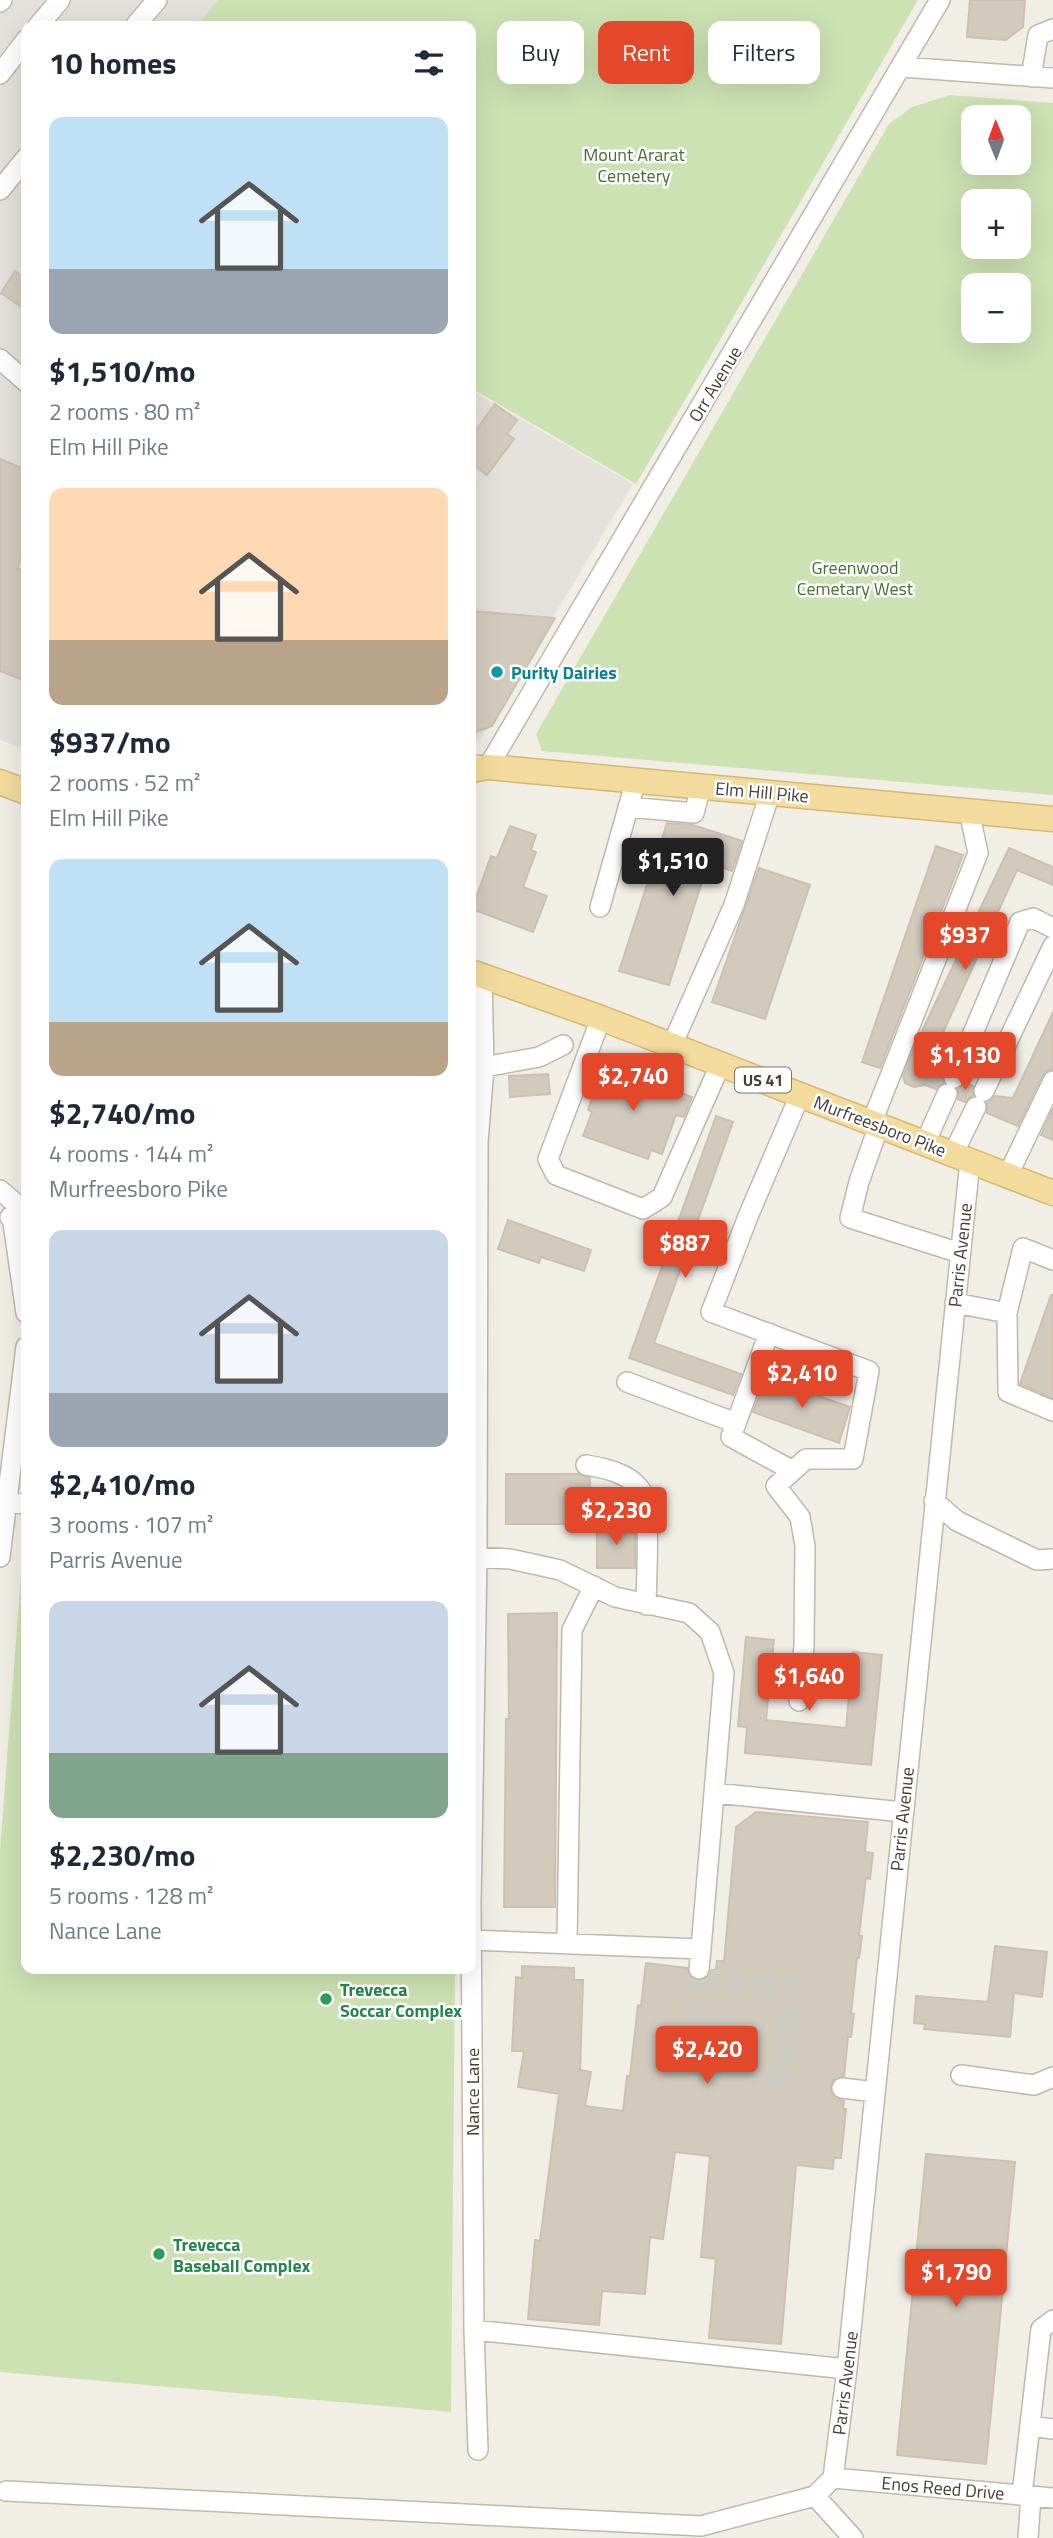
<!DOCTYPE html>
<meta charset="utf-8">
<style>
body{margin:0;font-family:"Titillium Web",sans-serif;background:#f2f2f3;color:#1f2937;height:100vh;display:flex;flex-direction:column;font-size:26px;white-space:nowrap}
*{box-sizing:border-box;margin:0}
p{font-size:23px;color:#747a83}
.icon{flex:none;width:38px;height:38px;fill:none;stroke:currentColor;stroke-width:2;stroke-linecap:round;stroke-linejoin:round}
.map{position:relative;flex:1;overflow:hidden}
.sheet{position:absolute;left:21px;top:21px;width:455px;height:1953px;display:flex;flex-direction:column;background:#fff;border-radius:14px;box-shadow:0 7px 28px #0002}
.sheet>*{flex:none}
.guide{position:absolute;left:497px;top:21px;width:450px;height:63px;display:flex;gap:14px}
.needle{width:46px;rotate:359deg}
.fabs{position:absolute;left:961px;top:105px;display:grid;gap:14px}
.fabs a{display:grid;place-items:center;width:70px;height:70px;border-radius:14px;background:#fff;box-shadow:0 7px 28px #0002;font-size:35px}
.price{position:absolute;translate:-50% -60px;padding:0 16px;border-radius:7px;background:#e3482b;color:#fff;font-size:23px;line-height:46px;filter:drop-shadow(0 2px 4px #0008)}
.price::after{content:'';position:absolute;left:50%;top:42px;width:21px;height:16px;margin-left:-10px;background:inherit;clip-path:polygon(0 0,100% 0,50% 100%)}
.price.on{background:#222;color:#fff}
ul{padding:0;list-style:none}
li{display:grid;align-content:center;gap:14px;height:371px;padding:0 28px}
li span{display:grid;place-items:center;height:217px;border-radius:14px;color:#555}
li>.icon{margin-inline-start:auto}
span .icon{width:126px;height:126px;fill:#fffc;stroke-width:1}
li b{font-size:30px}
h2{display:flex;justify-content:space-between;align-items:center;height:84px;padding:0 28px;font-size:30px}
.pill{padding:0 24px;border-radius:14px;background:#fff;box-shadow:0 7px 28px #0002;font-size:24px;line-height:63px}
.pill.on{background:#e3482b;color:#fff}
.map>svg:first-child{display:block}
</style>
<div class="map">
<svg width="1053" height="2538" viewBox="0 0 1053 2538">
<rect width="100%" height="100%" fill="#f1eee6"/>
<path fill="#e4e0db" d="M 0,0 L 227,0 L 206,26 L 26,26 L 26,750 L 0,740 Z
M 471,390 L 633,484 L 479,741 L 471,743 Z"/>
<path fill="#cce2b3" fill-rule="evenodd" d="M 218,0 L 918,0 L 636,484 L 471,388 L 471,26 L 196,26 Z
M 950,95 L 1053,103 L 1053,795 L 542,751 L 536,734 L 889,124 L 912,107 ZM 1018,117 L 1018,163 L 973,163 L 973,117 ZM 1018,201 L 1018,247 L 973,247 L 973,201 ZM 973,285 L 1018,285 L 1018,331 L 973,331 Z
M 24,1536 L 26,1537 L 26,1969 L 455,1969 L 451,2412 L 0,2372 L 0,1851 Z"/>
<path fill="#d2cabd" stroke="#ccc1b1" stroke-width="2" d="M 970,0 L 1025,0 L 1023,27 L 1006,40 L 967,37 Z
M 15,271 L 26,279 L 26,310 L 1,293 Z
M 495,404 L 517,420 L 507,434 L 514,439 L 487,475 L 471,463 L 471,437 Z
M 0,459 L 26,470 L 26,514 L 21,528 L 26,530 L 26,545 L 17,569 L 26,570 L 26,681 L 0,671 Z
M 471,611 L 555,618 L 492,726 L 471,734 Z
M 667,823 L 693,825 L 742,841 L 732,871 L 708,863 L 669,985 L 619,971 Z
M 510,826 L 536,835 L 531,850 L 536,852 L 523,887 L 547,896 L 533,932 L 472,909 L 491,856 L 497,858 Z
M 936,846 L 963,855 L 880,1068 L 862,1062 Z
M 1009,848 L 1053,867 L 1053,885 L 1017,870 L 941,1037 L 949,1041 L 943,1055 L 943,1083 L 936,1089 L 925,1085 L 914,1087 L 905,1083 L 903,1076 L 914,1048 Z
M 759,868 L 810,885 L 765,1019 L 712,1002 Z
M 1053,1012 L 1053,1069 L 1047,1071 L 1042,1076 L 1018,1126 L 987,1113 L 987,1103 L 995,1096 L 1013,1098 Z
M 604,1066 L 692,1097 L 684,1117 L 676,1115 L 662,1154 L 651,1150 L 648,1159 L 583,1136 L 592,1112 L 588,1110 Z
M 548,1074 L 550,1094 L 510,1097 L 509,1076 Z
M 965,1083 L 973,1086 L 973,1095 L 965,1102 L 958,1099 L 958,1089 Z
M 1053,1109 L 1053,1140 L 1041,1135 Z
M 716,1116 L 733,1122 L 654,1343 L 741,1374 L 733,1395 L 629,1358 Z
M 508,1220 L 591,1250 L 584,1271 L 541,1257 L 539,1263 L 498,1249 Z
M 1051,1295 L 1053,1295 L 1053,1398 L 1020,1384 Z
M 766,1378 L 850,1407 L 839,1443 L 753,1412 Z
M 506,1474 L 578,1474 L 590,1478 L 589,1524 L 506,1524 Z
M 597,1525 L 635,1525 L 635,1568 L 597,1568 Z
M 557,1613 L 555,1907 L 504,1907 L 506,1719 L 509,1719 L 508,1614 Z
M 746,1637 L 774,1640 L 766,1720 L 846,1728 L 853,1652 L 882,1655 L 871,1765 L 745,1753 L 747,1727 L 738,1726 Z
M 756,1812 L 868,1822 L 865,1852 L 873,1853 L 870,1879 L 866,1878 L 859,1935 L 862,1936 L 859,1958 L 857,1957 L 851,2014 L 854,2014 L 851,2037 L 848,2037 L 844,2076 L 833,2080 L 830,2087 L 834,2097 L 844,2101 L 843,2109 L 846,2109 L 841,2158 L 834,2158 L 833,2169 L 796,2165 L 781,2344 L 709,2338 L 716,2259 L 701,2257 L 710,2156 L 675,2152 L 663,2239 L 650,2237 L 645,2294 L 602,2291 L 599,2325 L 528,2319 L 535,2240 L 540,2241 L 559,2094 L 518,2087 L 524,2051 L 512,2051 L 516,1977 L 522,1978 L 522,1966 L 574,1968 L 574,1980 L 583,1980 L 580,2070 L 591,2072 L 585,2106 L 623,2111 L 627,2076 L 630,2076 L 638,2005 L 641,2006 L 646,1963 L 687,1968 L 691,1978 L 698,1981 L 708,1977 L 711,1970 L 716,1970 L 717,1961 L 724,1961 L 736,1827 Z
M 995,1946 L 1047,1952 L 1042,1997 L 1014,1993 L 1010,2037 L 924,2029 L 925,2024 L 914,2023 L 916,1996 L 988,2002 Z
M 926,2154 L 1015,2162 L 986,2464 L 897,2455 Z"/>
<g fill="none" stroke-linecap="round" stroke-linejoin="round">
<path stroke="#cecbc3" stroke-width="19" stroke-dasharray="19 10" stroke-linecap="butt" d="M 698,1978 L 791,1988 L 792,1992 L 785,2072 C 769,2079 714,2068 694,2066 L 689,2061 L 699,1969
M 693,2025 L 788,2035"/>
<defs>
<path id="minor" d="M 0,2 L 2,0
M 38,26 L 60,0
M 135,26 L 157,0
M 902,67 L 1053,78
M 0,74 L 26,40
M 1031,77 L 1038,35 L 1053,29
M 0,190 L 26,158
M 0,359 L 26,382
M 476,765 L 488,767 L 940,0
M 628,807 L 694,813 L 701,787
M 600,907 L 636,780
M 601,1018 L 548,1159 L 556,1175 L 643,1209 L 662,1197 L 720,1065
M 672,1045 L 734,905 L 770,793
M 484,1067 L 539,1057 L 563,1045
M 954,1078 L 1020,922 L 1033,918 L 1053,928
M 984,1091 L 1053,946
M 872,1122 L 978,853 L 969,811
M 879,1125 L 859,1182 L 850,1218 L 960,1253
M 925,1143 L 947,1094
M 953,1154 L 976,1107
M 1008,1175 L 1053,1081
M 0,1190 L 23,1210 L 10,1217
M 12,1216 L 26,1313
M 1053,1260 L 1023,1248 L 1007,1313 L 1008,1392 L 1053,1411
M 955,1303 L 1007,1313
M 769,1333 L 731,1437 L 793,1471
M 627,1382 L 736,1423
M 586,1465 C 605,1468 628,1473 640,1489 C 652,1506 646,1581 646,1605
M 0,1501 L 26,1504
M 934,1501 L 957,1521 L 1037,1560 L 1053,1559
M 0,1557 L 26,1347
M 471,1557 L 510,1559 L 560,1570 L 615,1597 L 689,1613 L 710,1632 L 724,1673 L 701,1949 L 471,1940
M 799,1701 L 804,1645 L 805,1546 L 800,1517 L 776,1486 L 806,1459 L 853,1459 L 869,1371 L 711,1312 L 749,1214 L 800,1095
M 714,1793 L 903,1812
M 567,1943 L 572,1630 L 594,1586
M 699,1969 L 701,1949
M 961,2075 L 1034,2085 L 1053,2077
M 842,2088 L 875,2092
M 474,2330 L 847,2369
M 1030,2426 L 1053,2429
M 478,2450 L 474,2330 L 471,1904 L 477,1557 L 478,1142 L 484,1067 L 482,977
M 833,2478 L 847,2369 L 970,1161
M 833,2478 L 1053,2498
M 6,2491 L 701,2526 L 815,2496 L 833,2478
M 1022,2495 L 1041,2329 L 1053,2320
M 815,2496 L 853,2538
M 1028,2538 L 1031,2496"/>
<path id="major" d="M 471,770 L 488,767 L 1053,819
M 0,782 L 26,792
M 471,972 L 601,1018 L 1053,1193"/>
</defs>
<use href="#minor" stroke="#bfb8ad" stroke-width="22"/>
<use href="#major" stroke="#d7b86f" stroke-width="27"/>
<use href="#minor" stroke="#fff" stroke-width="19"/>
<use href="#major" stroke="#f3db9d" stroke-width="24"/>
</g>
<circle fill="#0f9aa8" stroke="#fff" stroke-width="2.5" cx="497" cy="672" r="7"/>
<g fill="#2e9e5b" stroke="#fff" stroke-width="2.5">
<circle cx="326" cy="1999" r="7"/>
<circle cx="159" cy="2254" r="7"/>
</g>
<g text-anchor="middle" dominant-baseline="central" stroke-width="5" stroke-linejoin="round" paint-order="stroke">
<rect fill="#fff" stroke="#7b7872" stroke-width="2" x="735" y="1067.5" width="56" height="25" rx="5"/>
<g font-size="16" font-weight="bold" fill="#433e36">
<text x="763" y="1080">US 41</text>
</g>
<g font-size="18" fill="#476f30" stroke="#fff">
<text x="634" y="154">Mount Ararat<tspan x="634" dy="21">Cemetery</tspan></text>
<text x="855" y="567">Greenwood<tspan x="855" dy="21">Cemetary West</tspan></text>
</g>
<g font-size="18" fill="#433e36" stroke="#fff">
<text transform="translate(715 384) rotate(-59)">Orr Avenue</text>
<text transform="translate(762 792) rotate(5)">Elm Hill Pike</text>
<text transform="translate(880 1126) rotate(21)">Murfreesboro Pike</text>
<text transform="translate(960 1255) rotate(-84)">Parris Avenue</text>
<text transform="translate(902 1819) rotate(-84)">Parris Avenue</text>
<text transform="translate(472 2092) rotate(-90)">Nance Lane</text>
<text transform="translate(845 2383) rotate(-83)">Parris Avenue</text>
<text transform="translate(943 2488) rotate(5)">Enos Reed Drive</text>
</g>
<g font-size="18" font-weight="bold" fill="#0d838f" stroke="#fff" text-anchor="start">
<text x="511" y="672">Purity Dairies</text>
</g>
<g font-size="18" font-weight="bold" fill="#27864d" stroke="#fff" text-anchor="start">
<text x="340" y="1989">Trevecca<tspan x="340" dy="21">Soccar Complex</tspan></text>
<text x="173" y="2244">Trevecca<tspan x="173" dy="21">Baseball Complex</tspan></text>
</g>
</g>
</svg>
<div class="fabs">
<a><svg class="needle" viewBox="-14 -14 28 28"><path d="M0-13l5 13h-10z" fill="#e53935"/><path d="M0 13l5-13h-10z" fill="#747a83"/></svg></a>
<a>+</a>
<a>−</a>
</div>
<b class="price on" style="left:673px;top:898px">$1,510</b>
<b class="price" style="left:965px;top:972px">$937</b>
<b class="price" style="left:965px;top:1092px">$1,130</b>
<b class="price" style="left:633px;top:1113px">$2,740</b>
<b class="price" style="left:685px;top:1280px">$887</b>
<b class="price" style="left:802px;top:1410px">$2,410</b>
<b class="price" style="left:616px;top:1547px">$2,230</b>
<b class="price" style="left:809px;top:1713px">$1,640</b>
<b class="price" style="left:707px;top:2086px">$2,420</b>
<b class="price" style="left:956px;top:2309px">$1,790</b>
<div class="guide">
<a class="pill">Buy</a>
<a class="pill on">Rent</a>
<a class="pill">Filters</a>
</div>
<section class="sheet">
<h2>10 homes<svg class="icon" aria-label="filters" viewBox="0 0 24 24"><path d="M4 7h16M4 17h16"/><circle cx="9" cy="7" r="2"/><circle cx="15" cy="17" r="2"/></svg></h2>
<ul>
<li><span style="background:linear-gradient(#bfe0f5 70%,#9aa5b1 0)"><svg class="icon" aria-label="home" viewBox="0 0 24 24"><path d="M3 11l9-7 9 7M6 9v11h12V9"/></svg></span><div><b>$1,510/mo</b><p>2 rooms · 80 m²</p><p>Elm Hill Pike</p></div></li>
<li><span style="background:linear-gradient(#ffd9b3 70%,#b9a48a 0)"><svg class="icon" aria-label="home" viewBox="0 0 24 24"><path d="M3 11l9-7 9 7M6 9v11h12V9"/></svg></span><div><b>$937/mo</b><p>2 rooms · 52 m²</p><p>Elm Hill Pike</p></div></li>
<li><span style="background:linear-gradient(#bfe0f5 75%,#b9a48a 0)"><svg class="icon" aria-label="home" viewBox="0 0 24 24"><path d="M3 11l9-7 9 7M6 9v11h12V9"/></svg></span><div><b>$2,740/mo</b><p>4 rooms · 144 m²</p><p>Murfreesboro Pike</p></div></li>
<li><span style="background:linear-gradient(#c9d6e8 75%,#9aa5b1 0)"><svg class="icon" aria-label="home" viewBox="0 0 24 24"><path d="M3 11l9-7 9 7M6 9v11h12V9"/></svg></span><div><b>$2,410/mo</b><p>3 rooms · 107 m²</p><p>Parris Avenue</p></div></li>
<li><span style="background:linear-gradient(#c9d6e8 70%,#7fa58c 0)"><svg class="icon" aria-label="home" viewBox="0 0 24 24"><path d="M3 11l9-7 9 7M6 9v11h12V9"/></svg></span><div><b>$2,230/mo</b><p>5 rooms · 128 m²</p><p>Nance Lane</p></div></li>
</ul>
</section>
</div>
